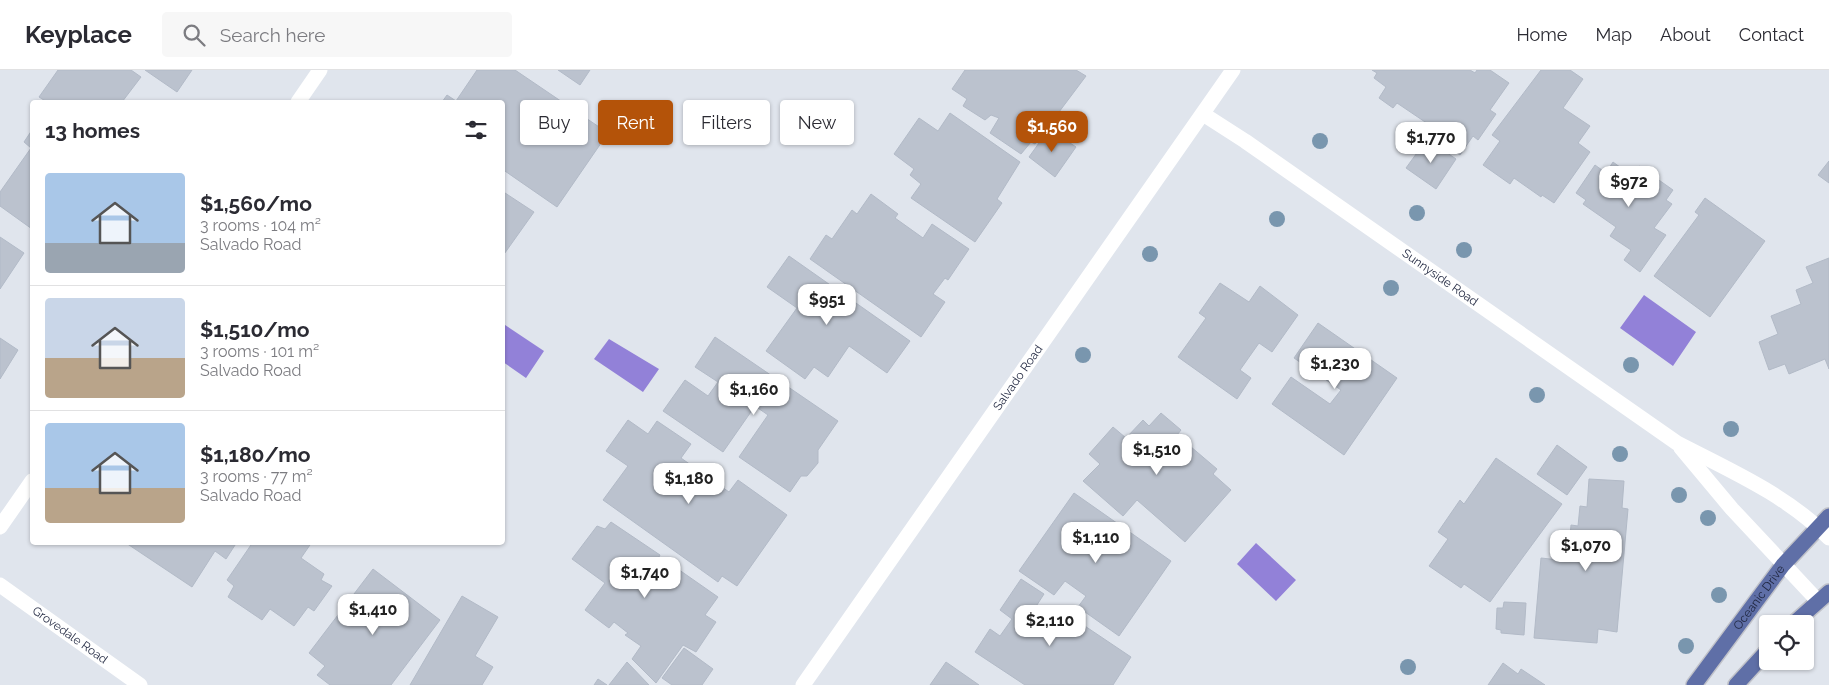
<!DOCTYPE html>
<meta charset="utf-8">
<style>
body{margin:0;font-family:Raleway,sans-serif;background:#f7f7f7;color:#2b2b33;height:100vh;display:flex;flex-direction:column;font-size:19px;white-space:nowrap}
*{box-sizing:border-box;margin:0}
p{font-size:16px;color:#7c7c81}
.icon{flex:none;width:28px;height:28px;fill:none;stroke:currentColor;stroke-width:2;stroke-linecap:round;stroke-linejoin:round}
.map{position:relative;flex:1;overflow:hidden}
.panel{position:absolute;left:30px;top:30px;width:475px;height:445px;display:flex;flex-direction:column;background:#fff;border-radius:5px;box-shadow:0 1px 4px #0004}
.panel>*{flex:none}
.banner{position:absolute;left:520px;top:30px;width:475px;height:45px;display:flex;gap:10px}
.controls{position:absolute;left:1759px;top:545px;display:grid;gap:10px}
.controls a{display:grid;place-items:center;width:55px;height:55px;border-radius:5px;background:#fff;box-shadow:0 1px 4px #0004;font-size:25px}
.price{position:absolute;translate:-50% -42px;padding:0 11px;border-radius:10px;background:#fff;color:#222;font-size:16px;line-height:32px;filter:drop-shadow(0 1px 2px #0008)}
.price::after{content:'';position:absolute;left:50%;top:30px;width:15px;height:11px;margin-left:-8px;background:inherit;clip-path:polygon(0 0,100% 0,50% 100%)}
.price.current{background:#b45309;color:#fff}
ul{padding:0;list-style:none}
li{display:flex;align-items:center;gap:15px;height:125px;padding:0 15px}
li+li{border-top:1px solid #e1e1e2}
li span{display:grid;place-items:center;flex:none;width:140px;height:100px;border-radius:5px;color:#555}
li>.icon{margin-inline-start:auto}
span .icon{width:60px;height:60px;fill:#fffc;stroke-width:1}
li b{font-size:21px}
h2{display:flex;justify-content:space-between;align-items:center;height:60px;padding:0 15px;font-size:21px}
.tag{padding:0 18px;border-radius:5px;background:#fff;box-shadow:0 1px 4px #0004;font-size:18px;line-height:45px}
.tag.current{background:#b45309;color:#fff}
header{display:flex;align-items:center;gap:30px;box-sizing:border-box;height:70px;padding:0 25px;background:#fff;border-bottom:1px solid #e1e1e2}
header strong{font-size:24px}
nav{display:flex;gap:28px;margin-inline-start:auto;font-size:18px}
.search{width:350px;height:45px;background:#f7f7f7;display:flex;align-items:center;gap:12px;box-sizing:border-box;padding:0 18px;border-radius:5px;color:#7c7c81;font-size:19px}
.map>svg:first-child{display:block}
</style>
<header>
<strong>Keyplace</strong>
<div class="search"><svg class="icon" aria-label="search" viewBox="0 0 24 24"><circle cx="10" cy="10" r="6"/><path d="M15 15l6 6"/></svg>Search here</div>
<nav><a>Home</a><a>Map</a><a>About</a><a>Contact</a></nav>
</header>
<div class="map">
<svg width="1829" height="615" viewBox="0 0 1829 615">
<rect width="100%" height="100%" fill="#e0e5ed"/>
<path fill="#9281d8" d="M 1644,225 L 1696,262 L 1673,296 L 1620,258 Z
M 502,253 L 544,281 L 526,308 L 503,292 Z
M 609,269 L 659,299 L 643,322 L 594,289 Z
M 1256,473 L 1296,510 L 1276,531 L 1237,494 Z"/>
<path fill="#bbc2ce" stroke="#b2bac7" d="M 58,0 L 131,0 L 141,7 L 122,32 L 47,32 L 39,27 Z
M 145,0 L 192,0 L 177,22 Z
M 477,0 L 515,0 L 608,63 L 557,137 L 502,99 L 502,32 L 442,32 L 447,25 L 456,31 Z
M 558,0 L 590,0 L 580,15 Z
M 965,0 L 1076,0 L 1086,6 L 1035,74 L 1031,72 L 1021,84 L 990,63 L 999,48 L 991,45 L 985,50 L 963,36 L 967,29 L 952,19 Z
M 1372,0 L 1470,0 L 1475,3 L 1477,0 L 1490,0 L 1509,13 L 1490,40 L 1496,44 L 1478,70 L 1473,66 L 1460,85 L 1430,64 L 1434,58 L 1397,33 L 1393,38 L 1379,28 L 1386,17 L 1374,8 L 1377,3 Z
M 1541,0 L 1570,0 L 1583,9 L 1563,38 L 1590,56 L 1578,73 L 1590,82 L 1554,133 L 1542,125 L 1541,127 L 1514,108 L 1510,114 L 1483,95 L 1500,71 L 1492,65 Z
M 950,43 L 1020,92 L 997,129 L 1002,133 L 975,172 L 911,128 L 921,114 L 910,105 L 914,99 L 894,84 L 919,48 L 938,61 Z
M 1049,59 L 1076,77 L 1055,107 L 1029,87 Z
M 32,60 L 32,159 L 0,136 L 0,122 L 31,78 L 24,72 Z
M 1427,69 L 1456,89 L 1436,119 L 1406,98 Z
M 1829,91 L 1829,113 L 1818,105 Z
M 1613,92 L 1632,106 L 1639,96 L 1673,120 L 1666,130 L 1672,134 L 1654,158 L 1666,165 L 1640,202 L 1624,190 L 1631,180 L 1610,166 L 1616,157 L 1583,134 L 1586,130 L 1576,123 L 1595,95 L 1606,103 Z
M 502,121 L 534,142 L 502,187 Z
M 871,124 L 898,144 L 895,148 L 923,168 L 932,154 L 969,179 L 948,210 L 945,208 L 933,224 L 945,232 L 921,267 L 810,189 L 826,165 L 832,169 L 852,140 L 857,144 Z
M 1705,128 L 1765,171 L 1710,247 L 1654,206 L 1699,145 L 1695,142 Z
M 0,167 L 24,183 L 0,219 Z
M 789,186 L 910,271 L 887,303 L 849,276 L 828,307 L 814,297 L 805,309 L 766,281 L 797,238 L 767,217 Z
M 1829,188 L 1829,299 L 1825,289 L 1789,304 L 1785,294 L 1769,300 L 1759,272 L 1778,264 L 1771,246 L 1801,234 L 1796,220 L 1813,213 L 1806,197 Z
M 1220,213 L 1249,232 L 1260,216 L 1298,245 L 1272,282 L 1259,273 L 1240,300 L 1251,308 L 1237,329 L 1178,287 L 1206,248 L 1199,243 Z
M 1318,253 L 1397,308 L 1344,385 L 1272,334 L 1291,307 L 1330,334 L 1341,320 L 1294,288 Z
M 715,267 L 838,351 L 818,380 L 818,393 L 807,406 L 801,406 L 790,422 L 739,387 L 768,345 L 755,336 L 723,382 L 663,341 L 685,310 L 708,326 L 718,312 L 695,297 Z
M 0,268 L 18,280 L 0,309 Z
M 1161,343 L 1181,360 L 1177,365 L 1217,399 L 1213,404 L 1231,420 L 1185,472 L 1137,430 L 1123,446 L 1083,411 L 1100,394 L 1089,384 L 1113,357 L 1126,368 L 1143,350 L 1149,356 Z
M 628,350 L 648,364 L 657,351 L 691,374 L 681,388 L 729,422 L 738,410 L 787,445 L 737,516 L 722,506 L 718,512 L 603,430 L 628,396 L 606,381 Z
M 1557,375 L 1587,397 L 1567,425 L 1537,404 Z
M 1496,388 L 1562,434 L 1490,532 L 1464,514 L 1461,518 L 1429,496 L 1448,469 L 1438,462 L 1460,430 L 1464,434 Z
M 1589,409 L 1624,411 L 1622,438 L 1628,439 L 1617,562 L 1598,559 L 1597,573 L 1534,568 L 1541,488 L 1568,491 L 1571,455 L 1578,456 L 1580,436 L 1587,437 Z
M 1074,423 L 1171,491 L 1119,566 L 1078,537 L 1086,526 L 1065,511 L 1054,525 L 1019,501 Z
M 611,452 L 660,485 L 653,498 L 667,506 L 675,497 L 718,527 L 705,545 L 716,552 L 696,582 L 683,575 L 656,613 L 632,589 L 641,576 L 625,565 L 628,563 L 614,552 L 609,558 L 585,540 L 605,513 L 572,489 L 597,456 L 605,459 Z
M 237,472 L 226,489 L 215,481 L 192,517 L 126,473 Z
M 253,472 L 312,472 L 301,488 L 324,504 L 321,510 L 332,516 L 314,541 L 308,537 L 294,556 L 270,539 L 262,550 L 228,527 L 234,516 L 227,510 Z
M 373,499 L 440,550 L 391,615 L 330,615 L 317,605 L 325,596 L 309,583 Z
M 1021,509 L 1044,524 L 1035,538 L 1057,553 L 1064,542 L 1131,587 L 1113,615 L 1025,615 L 975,582 L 990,559 L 1000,566 L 1012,549 L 1000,540 Z
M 462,526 L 498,547 L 475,586 L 493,597 L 482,615 L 410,615 Z
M 1504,532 L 1526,533 L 1524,565 L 1501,563 L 1501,560 L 1496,559 L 1497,538 L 1503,538 Z
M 684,578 L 713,599 L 702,615 L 672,615 L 662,608 Z
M 627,592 L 649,615 L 609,615 Z
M 946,592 L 979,615 L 930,615 Z
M 1503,593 L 1518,604 L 1521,599 L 1545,615 L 1488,615 Z
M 598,609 L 607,615 L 594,615 Z"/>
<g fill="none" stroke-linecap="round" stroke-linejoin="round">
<defs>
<g id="primary">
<path d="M 1793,554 L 1829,522"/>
<path id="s4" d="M 1694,615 L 1783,495 L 1829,446"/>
<path d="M 1736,615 L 1768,580"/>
</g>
</defs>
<use href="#primary" stroke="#c0c2c9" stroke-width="18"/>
<g stroke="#fff" stroke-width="15">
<path d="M 298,32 L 320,0"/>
<path id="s1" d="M 1203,44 L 1245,71 L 1677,373 C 1729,400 1787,425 1829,468"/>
<path d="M 1681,378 L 1732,439 L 1818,531"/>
<path d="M 0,457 L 32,411"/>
<path id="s2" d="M 0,515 L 140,615"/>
<path id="s3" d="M 803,615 L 1233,0"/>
</g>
<use href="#primary" stroke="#5f6fa7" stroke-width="15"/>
</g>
<g fill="#7996ae">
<circle cx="1320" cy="71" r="8"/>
<circle cx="1417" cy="143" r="8"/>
<circle cx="1277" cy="149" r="8"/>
<circle cx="1464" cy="180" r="8"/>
<circle cx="1150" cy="184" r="8"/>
<circle cx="1391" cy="218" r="8"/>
<circle cx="1083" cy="285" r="8"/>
<circle cx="1631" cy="295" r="8"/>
<circle cx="1537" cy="325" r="8"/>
<circle cx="1731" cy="359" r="8"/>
<circle cx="1620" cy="384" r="8"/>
<circle cx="1679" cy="425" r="8"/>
<circle cx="1708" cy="448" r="8"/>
<circle cx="1719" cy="525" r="8"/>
<circle cx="1686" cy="576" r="8"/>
<circle cx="1408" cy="597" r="8"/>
</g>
<g text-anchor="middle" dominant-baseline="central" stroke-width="5" stroke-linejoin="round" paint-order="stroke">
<g font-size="12" fill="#1f263f" stroke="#f1f5f9">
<text stroke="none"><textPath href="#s1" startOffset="288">Sunnyside Road</textPath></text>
<text stroke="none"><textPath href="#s3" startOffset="375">Salvado Road</textPath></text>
<text stroke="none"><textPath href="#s4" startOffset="109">Oceanic Drive</textPath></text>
<text stroke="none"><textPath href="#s2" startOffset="86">Grovedale Road</textPath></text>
</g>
</g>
</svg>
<div class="controls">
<a><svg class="icon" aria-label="locate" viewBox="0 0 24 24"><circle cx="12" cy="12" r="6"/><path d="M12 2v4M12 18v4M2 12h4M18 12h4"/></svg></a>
</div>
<b class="price current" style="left:1052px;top:83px">$1,560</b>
<b class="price" style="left:1431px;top:94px">$1,770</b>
<b class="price" style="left:1629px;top:138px">$972</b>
<b class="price" style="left:827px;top:256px">$951</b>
<b class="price" style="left:1335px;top:320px">$1,230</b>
<b class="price" style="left:754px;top:346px">$1,160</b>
<b class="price" style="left:1157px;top:406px">$1,510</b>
<b class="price" style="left:689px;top:435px">$1,180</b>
<b class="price" style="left:1096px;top:494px">$1,110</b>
<b class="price" style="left:1586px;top:502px">$1,070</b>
<b class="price" style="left:645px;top:529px">$1,740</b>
<b class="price" style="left:373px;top:566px">$1,410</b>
<b class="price" style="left:1050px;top:577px">$2,110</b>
<div class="banner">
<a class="tag">Buy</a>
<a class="tag current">Rent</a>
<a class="tag">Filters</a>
<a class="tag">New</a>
</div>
<section class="panel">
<h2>13 homes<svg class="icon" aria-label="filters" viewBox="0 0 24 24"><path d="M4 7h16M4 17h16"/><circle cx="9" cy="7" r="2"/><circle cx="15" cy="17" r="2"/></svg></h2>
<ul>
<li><span style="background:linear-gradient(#a9c7e8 70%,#9aa5b1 0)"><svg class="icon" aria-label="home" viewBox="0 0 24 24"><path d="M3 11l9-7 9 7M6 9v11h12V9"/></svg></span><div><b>$1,560/mo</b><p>3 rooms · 104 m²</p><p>Salvado Road</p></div></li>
<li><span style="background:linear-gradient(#c9d6e8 60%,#b9a48a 0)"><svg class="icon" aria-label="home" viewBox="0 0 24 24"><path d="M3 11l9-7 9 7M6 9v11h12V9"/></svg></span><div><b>$1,510/mo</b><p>3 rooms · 101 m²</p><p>Salvado Road</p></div></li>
<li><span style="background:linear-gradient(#a9c7e8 65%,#b9a48a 0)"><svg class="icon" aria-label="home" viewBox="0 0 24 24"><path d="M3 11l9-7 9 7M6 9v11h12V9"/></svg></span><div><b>$1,180/mo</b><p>3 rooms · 77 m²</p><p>Salvado Road</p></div></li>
</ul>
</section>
</div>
